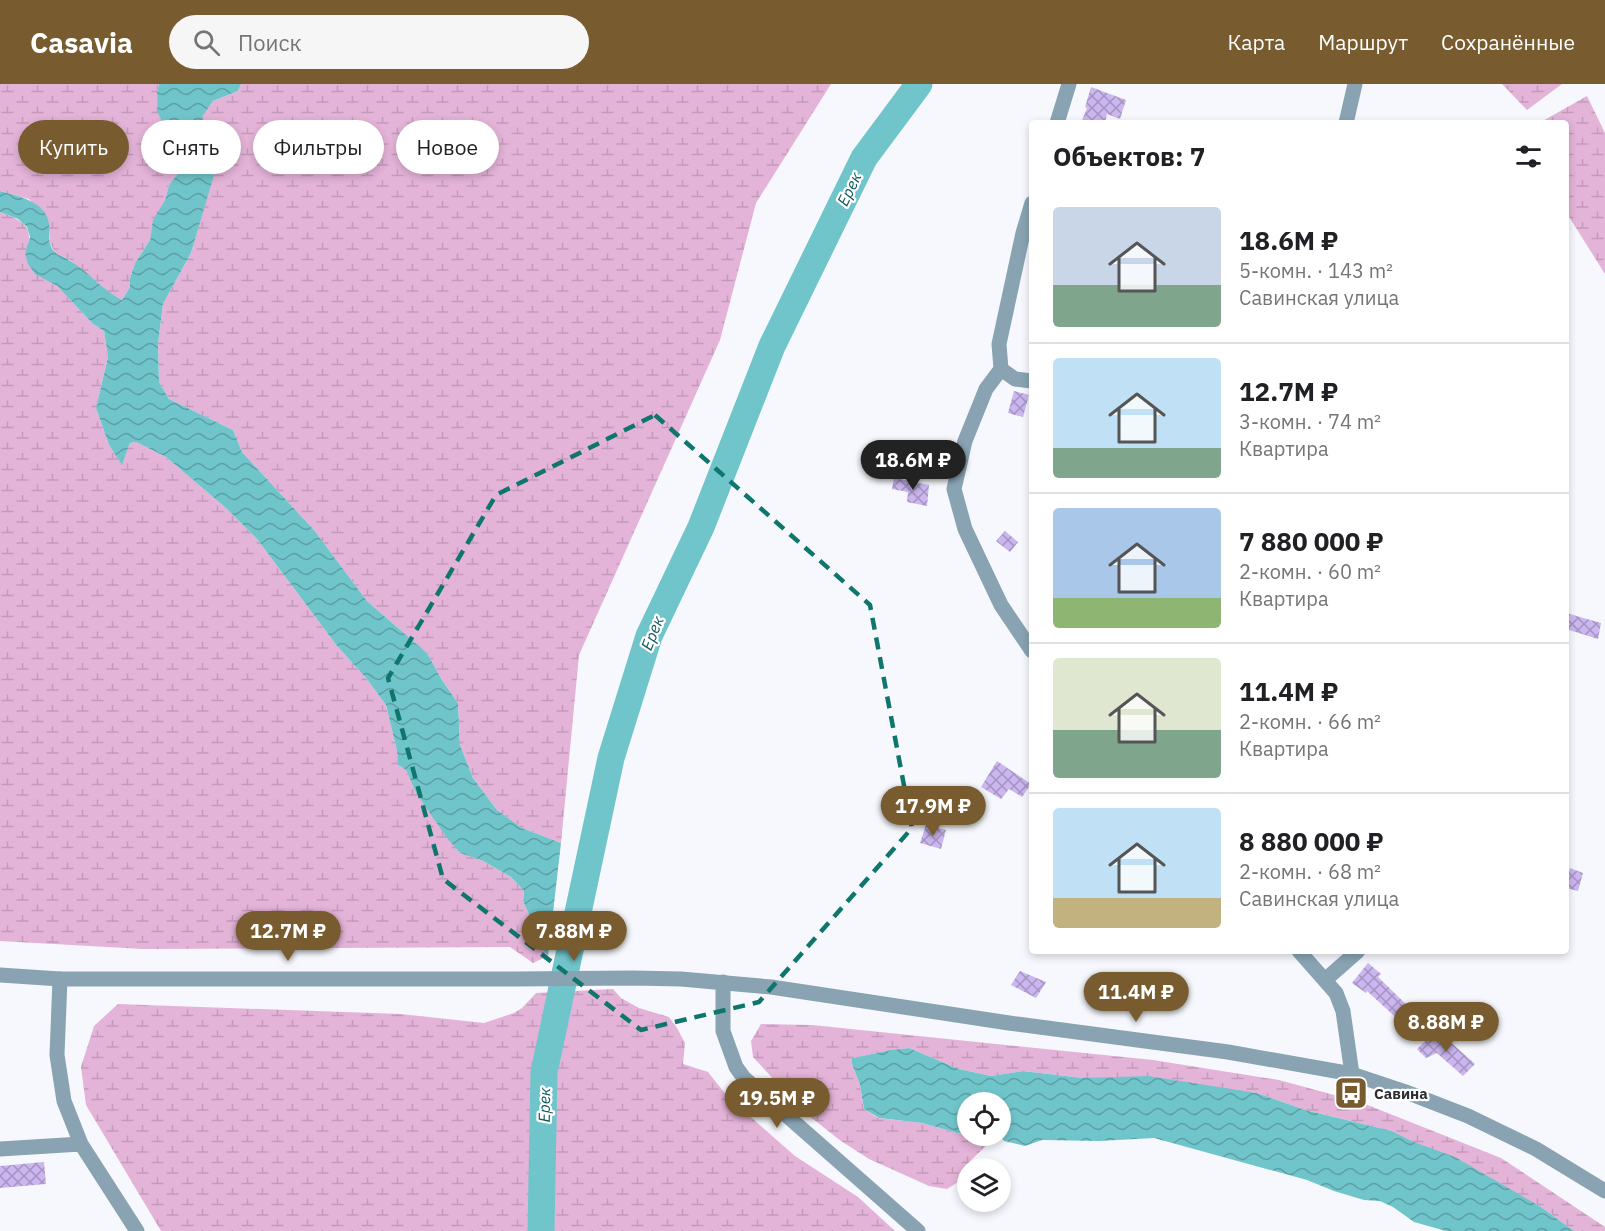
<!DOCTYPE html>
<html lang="ru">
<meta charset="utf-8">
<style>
body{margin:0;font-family:"IBM Plex Sans",sans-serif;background:#f6f6f6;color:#202124;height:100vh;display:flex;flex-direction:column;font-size:22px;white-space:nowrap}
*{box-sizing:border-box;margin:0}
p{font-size:20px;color:#757577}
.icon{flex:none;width:33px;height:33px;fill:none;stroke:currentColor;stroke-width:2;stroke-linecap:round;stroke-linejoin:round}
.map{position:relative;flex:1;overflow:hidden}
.side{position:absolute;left:1029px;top:36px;width:540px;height:834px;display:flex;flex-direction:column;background:#fff;border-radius:6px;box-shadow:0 3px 9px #0003}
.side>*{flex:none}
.banner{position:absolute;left:18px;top:36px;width:570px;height:54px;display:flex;gap:12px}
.controls{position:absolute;left:957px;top:1008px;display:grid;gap:12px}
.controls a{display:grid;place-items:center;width:54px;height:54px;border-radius:50%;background:#fff;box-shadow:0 3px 9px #0003;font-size:30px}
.price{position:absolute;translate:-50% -51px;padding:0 14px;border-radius:21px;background:#785b2f;color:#fff;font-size:20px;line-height:39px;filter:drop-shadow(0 2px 3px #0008)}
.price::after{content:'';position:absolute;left:50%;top:36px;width:18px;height:14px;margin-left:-9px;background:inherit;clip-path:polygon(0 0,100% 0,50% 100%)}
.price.current{background:#222;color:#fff}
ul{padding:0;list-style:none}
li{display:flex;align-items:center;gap:18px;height:150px;padding:0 24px}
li+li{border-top:2px solid #e0e0e0}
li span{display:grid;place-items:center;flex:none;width:168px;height:120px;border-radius:6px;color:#555}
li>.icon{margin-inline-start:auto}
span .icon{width:72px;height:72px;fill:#fffc;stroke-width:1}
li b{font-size:26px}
h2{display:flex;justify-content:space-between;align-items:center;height:72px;padding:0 24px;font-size:26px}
.tag{padding:0 21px;border-radius:27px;background:#fff;box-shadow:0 3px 9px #0003;font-size:21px;line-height:54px}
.tag.current{background:#785b2f;color:#fff}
header{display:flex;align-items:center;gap:36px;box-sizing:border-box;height:84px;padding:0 30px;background:#785b2f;color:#fff}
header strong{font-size:28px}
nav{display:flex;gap:33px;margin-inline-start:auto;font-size:21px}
.search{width:420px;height:54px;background:#f6f6f6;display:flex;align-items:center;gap:15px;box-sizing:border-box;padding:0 21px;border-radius:33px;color:#757577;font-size:22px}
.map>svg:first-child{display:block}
</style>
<header>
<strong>Casavia</strong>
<div class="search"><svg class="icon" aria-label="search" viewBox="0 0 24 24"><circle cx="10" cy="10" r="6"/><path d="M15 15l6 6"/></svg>Поиск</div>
<nav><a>Карта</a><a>Маршрут</a><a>Сохранённые</a></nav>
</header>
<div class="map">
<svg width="1605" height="1147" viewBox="0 0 1605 1147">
<defs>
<pattern id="wetland-marsh" width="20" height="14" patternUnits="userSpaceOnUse" patternTransform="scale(1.5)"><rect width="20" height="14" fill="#e4b3d8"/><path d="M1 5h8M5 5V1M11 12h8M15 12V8" fill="none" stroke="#c49aba"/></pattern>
<pattern id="water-waves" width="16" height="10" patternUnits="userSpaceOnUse" patternTransform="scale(1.5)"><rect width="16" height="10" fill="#70c5cb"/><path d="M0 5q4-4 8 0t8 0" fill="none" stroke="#5ca0a5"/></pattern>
<pattern id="building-cross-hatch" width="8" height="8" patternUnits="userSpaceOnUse" patternTransform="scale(1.5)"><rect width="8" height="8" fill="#cbb6ef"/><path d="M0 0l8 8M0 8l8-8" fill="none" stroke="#a594c2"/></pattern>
</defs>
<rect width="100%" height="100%" fill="#f6f8fd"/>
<path fill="url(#wetland-marsh)" d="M 0,0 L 159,0 L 157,8 L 164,42 L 175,48 L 184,59 L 186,71 L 179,88 L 169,101 L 165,116 L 154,136 L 150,156 L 135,179 L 130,194 L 130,203 L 122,216 L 110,209 L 70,176 L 55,169 L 50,159 L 48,136 L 29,115 L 0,107 Z
M 241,0 L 831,0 L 756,119 L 720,256 L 579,571 L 561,759 L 522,744 L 497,726 L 473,694 L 460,661 L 458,619 L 442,596 L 427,569 L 367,517 L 314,446 L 242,368 L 233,346 L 169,315 L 159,298 L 158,260 L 163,220 L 191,169 L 216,81 L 213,57 L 201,33 L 213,17 L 238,7 Z
M 1502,0 L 1562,0 L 1527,26 Z
M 1587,12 L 1605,49 L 1605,190 L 1566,128 L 1566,39 L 1539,39 Z
M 0,128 C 12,133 30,138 29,154 C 29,158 27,164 25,169 L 35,189 L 57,202 L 93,240 L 104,247 L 108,273 L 96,324 L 109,361 L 122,380 L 130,359 L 136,358 L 166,373 L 227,425 L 257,455 L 337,562 L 366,594 L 386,621 L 397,667 L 398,681 L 406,686 L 416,709 L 460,769 L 483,777 L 511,793 L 524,807 L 523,817 L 536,846 L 536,858 L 548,872 L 533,879 L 510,863 L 143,865 L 0,857 Z
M 613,905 L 621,914 L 639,924 L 669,933 L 677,944 L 685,959 L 683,980 L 708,988 L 727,1012 L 795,1072 L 858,1113 L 895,1147 L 161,1147 L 86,1021 L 81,983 L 94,942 L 118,920 L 401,930 L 484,939 L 514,929 L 522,924 L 536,909 Z
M 761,940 L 812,941 L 1153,976 L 1279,996 L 1360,1018 L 1501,1074 L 1605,1143 L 1605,1147 L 1574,1147 L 1541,1123 L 1392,1047 L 1305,1026 L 1257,1009 L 1083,994 L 1023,987 L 991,992 L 959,985 L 909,964 L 891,966 L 853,974 L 852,980 L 860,1001 L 864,1025 L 878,1034 L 922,1039 L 957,1049 L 967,1048 L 968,1052 L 992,1052 L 989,1059 L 966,1081 L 963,1095 L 947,1105 L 929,1102 L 869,1075 L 841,1057 L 804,1028 L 753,973 L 751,957 Z"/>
<path fill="url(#water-waves)" d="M 159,0 L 241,0 L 238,7 L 213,17 L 202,33 L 213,58 L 217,81 L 191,169 L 163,220 L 158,260 L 159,298 L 169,315 L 233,346 L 242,368 L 314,446 L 367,517 L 427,569 L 442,596 L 458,619 L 460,661 L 473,694 L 497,726 L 522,744 L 561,759 L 548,872 L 536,858 L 536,846 L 523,817 L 524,807 L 511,793 L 483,777 L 460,769 L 447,754 L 416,709 L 406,686 L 398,681 L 397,667 L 386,621 L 366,594 L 337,562 L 257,455 L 227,425 L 166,373 L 136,358 L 130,359 L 122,381 L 109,361 L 96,324 L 108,273 L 104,247 L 93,240 L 57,202 L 35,190 L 28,180 L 25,169 L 30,153 L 27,143 L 18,135 L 0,128 L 0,107 C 18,112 45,117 49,139 C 50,148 47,157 53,166 C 57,172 64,172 69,176 C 88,187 102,206 122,216 L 130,203 L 130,194 L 135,179 L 150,156 L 153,136 L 165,116 L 169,101 L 179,88 L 186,71 L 184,59 L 175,48 L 164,42 L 158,29 L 157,8 Z
M 909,964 L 959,985 L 991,992 L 1023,987 L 1083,994 L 1148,992 L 1257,1009 L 1305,1026 L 1392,1047 L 1414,1058 L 1455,1073 L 1541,1123 L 1574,1147 L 1446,1147 L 1414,1138 L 1393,1123 L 1380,1117 L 1364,1116 L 1334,1107 L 1307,1096 L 1154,1054 L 1099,1057 L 1042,1056 L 1025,1062 L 1004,1057 L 1000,1052 L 1000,1018 L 968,1018 L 967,1048 L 957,1049 L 922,1039 L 879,1034 L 864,1025 L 860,1001 L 852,980 L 852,974 L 891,966 Z"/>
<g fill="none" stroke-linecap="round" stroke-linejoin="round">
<path stroke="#70c5cb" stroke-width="27" d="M 541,1147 L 544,988 L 611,674 L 649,552 L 701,443 L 772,262 L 864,74 L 919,0"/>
</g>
<path fill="url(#building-cross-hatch)" d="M 1091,3 L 1126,16 L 1120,35 L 1107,30 L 1105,39 L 1081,39 L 1087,24 L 1085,23 Z
M 1014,307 L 1029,311 L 1023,333 L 1008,329 Z
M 894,394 L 929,401 L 927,422 L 907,418 L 908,408 L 892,405 Z
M 1005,447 L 1018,458 L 1010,468 L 996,457 Z
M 1566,529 L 1601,539 L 1598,555 L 1566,545 Z
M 997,677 L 1031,700 L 1022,713 L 1009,705 L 1001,715 L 981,703 Z
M 926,741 L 946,746 L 941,765 L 920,759 Z
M 1570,784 L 1583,789 L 1578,807 L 1566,804 L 1566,796 Z
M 1368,879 L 1381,890 L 1378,893 L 1414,928 L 1403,940 L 1367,907 L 1366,909 L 1352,899 Z
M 1020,887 L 1046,898 L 1036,914 L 1011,901 Z
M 1437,946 L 1475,980 L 1463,992 L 1437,969 L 1426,974 L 1417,965 Z
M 44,1078 L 46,1100 L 0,1104 L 0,1082 Z"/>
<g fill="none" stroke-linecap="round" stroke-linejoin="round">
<path stroke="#89a3b3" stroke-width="15" d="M 1057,39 L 1069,0
M 1346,39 L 1355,0
M 1032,119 L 1023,149 L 999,260 L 1001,285 L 986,305 L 965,357 L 954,405 L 965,445 L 1001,521 L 1032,567
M 1001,285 L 1015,295 L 1032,297
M 1299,867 L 1336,909 L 1343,927 L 1352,990
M 60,895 L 57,971 L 64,1017 L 81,1060 L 137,1147
M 1325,896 L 1358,867
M 723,898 L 723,947 L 736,983 L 744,994 L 918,1147
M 0,1065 L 81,1060"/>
<path stroke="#89a3b3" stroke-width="15" d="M 0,891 L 60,895 L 515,895 L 633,894 L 681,895 L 771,903 L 1009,939 L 1228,968 L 1352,990 L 1406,1008 L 1468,1032 L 1536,1065 L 1605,1107"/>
</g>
<path fill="none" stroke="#0f766e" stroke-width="4.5" stroke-dasharray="12 8" stroke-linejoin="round" d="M 655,331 L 870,521 L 912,744 L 759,918 L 641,946 L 443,795 L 388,594 L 496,411 Z"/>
<defs>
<symbol id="bus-square" viewBox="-11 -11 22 22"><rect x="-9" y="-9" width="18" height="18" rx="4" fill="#785b2f" stroke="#fff"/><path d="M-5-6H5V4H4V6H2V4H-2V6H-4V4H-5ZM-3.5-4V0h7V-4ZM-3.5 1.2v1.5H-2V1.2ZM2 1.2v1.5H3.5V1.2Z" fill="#fff"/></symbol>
</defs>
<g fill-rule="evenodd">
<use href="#bus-square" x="1332" y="990" width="38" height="38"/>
</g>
<g text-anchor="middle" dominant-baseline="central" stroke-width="4.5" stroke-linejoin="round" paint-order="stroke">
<g font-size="15" font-weight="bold" fill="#2c2e33" stroke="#fff" text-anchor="start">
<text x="1374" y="1009">Савина</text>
</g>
<g font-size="16" font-style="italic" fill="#0b575c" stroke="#fff">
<text transform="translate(849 105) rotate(-64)">Ерек</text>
<text transform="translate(652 549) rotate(-68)">Ерек</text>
<text transform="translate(544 1021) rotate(-89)">Ерек</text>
</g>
</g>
</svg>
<div class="controls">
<a><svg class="icon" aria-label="locate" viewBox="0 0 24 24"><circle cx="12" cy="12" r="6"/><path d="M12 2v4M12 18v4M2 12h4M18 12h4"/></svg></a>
<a><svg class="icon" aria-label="layers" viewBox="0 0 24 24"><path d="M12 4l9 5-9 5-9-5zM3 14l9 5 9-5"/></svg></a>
</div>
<b class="price current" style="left:913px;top:407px">18.6M ₽</b>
<b class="price" style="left:933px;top:753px">17.9M ₽</b>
<b class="price" style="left:288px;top:878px">12.7M ₽</b>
<b class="price" style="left:574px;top:878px">7.88M ₽</b>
<b class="price" style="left:1136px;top:939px">11.4M ₽</b>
<b class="price" style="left:1446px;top:969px">8.88M ₽</b>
<b class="price" style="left:777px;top:1045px">19.5M ₽</b>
<div class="banner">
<a class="tag current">Купить</a>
<a class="tag">Снять</a>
<a class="tag">Фильтры</a>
<a class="tag">Новое</a>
</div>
<section class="side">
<h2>Объектов: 7<svg class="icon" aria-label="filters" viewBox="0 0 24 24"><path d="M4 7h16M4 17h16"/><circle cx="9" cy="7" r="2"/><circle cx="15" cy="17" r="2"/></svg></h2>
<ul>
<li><span style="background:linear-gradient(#c9d6e8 65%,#7fa58c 0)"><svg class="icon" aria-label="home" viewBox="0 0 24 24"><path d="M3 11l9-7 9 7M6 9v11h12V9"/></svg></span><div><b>18.6M ₽</b><p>5-комн. · 143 m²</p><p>Савинская улица</p></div></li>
<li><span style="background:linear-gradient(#bfe0f5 75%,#7fa58c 0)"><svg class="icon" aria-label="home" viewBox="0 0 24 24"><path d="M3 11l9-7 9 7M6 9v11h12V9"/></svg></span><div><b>12.7M ₽</b><p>3-комн. · 74 m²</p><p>Квартира</p></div></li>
<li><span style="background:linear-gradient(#a9c7e8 75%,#8fb573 0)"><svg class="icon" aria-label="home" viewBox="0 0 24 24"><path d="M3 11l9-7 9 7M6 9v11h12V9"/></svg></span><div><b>7 880 000 ₽</b><p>2-комн. · 60 m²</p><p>Квартира</p></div></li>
<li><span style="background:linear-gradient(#dfe7d0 60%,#7fa58c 0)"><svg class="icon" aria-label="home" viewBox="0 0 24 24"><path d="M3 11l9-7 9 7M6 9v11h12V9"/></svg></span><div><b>11.4M ₽</b><p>2-комн. · 66 m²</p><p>Квартира</p></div></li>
<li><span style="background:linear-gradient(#bfe0f5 75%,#c2b280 0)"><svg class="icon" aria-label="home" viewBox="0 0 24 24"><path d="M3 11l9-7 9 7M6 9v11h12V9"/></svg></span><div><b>8 880 000 ₽</b><p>2-комн. · 68 m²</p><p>Савинская улица</p></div></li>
</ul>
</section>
</div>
